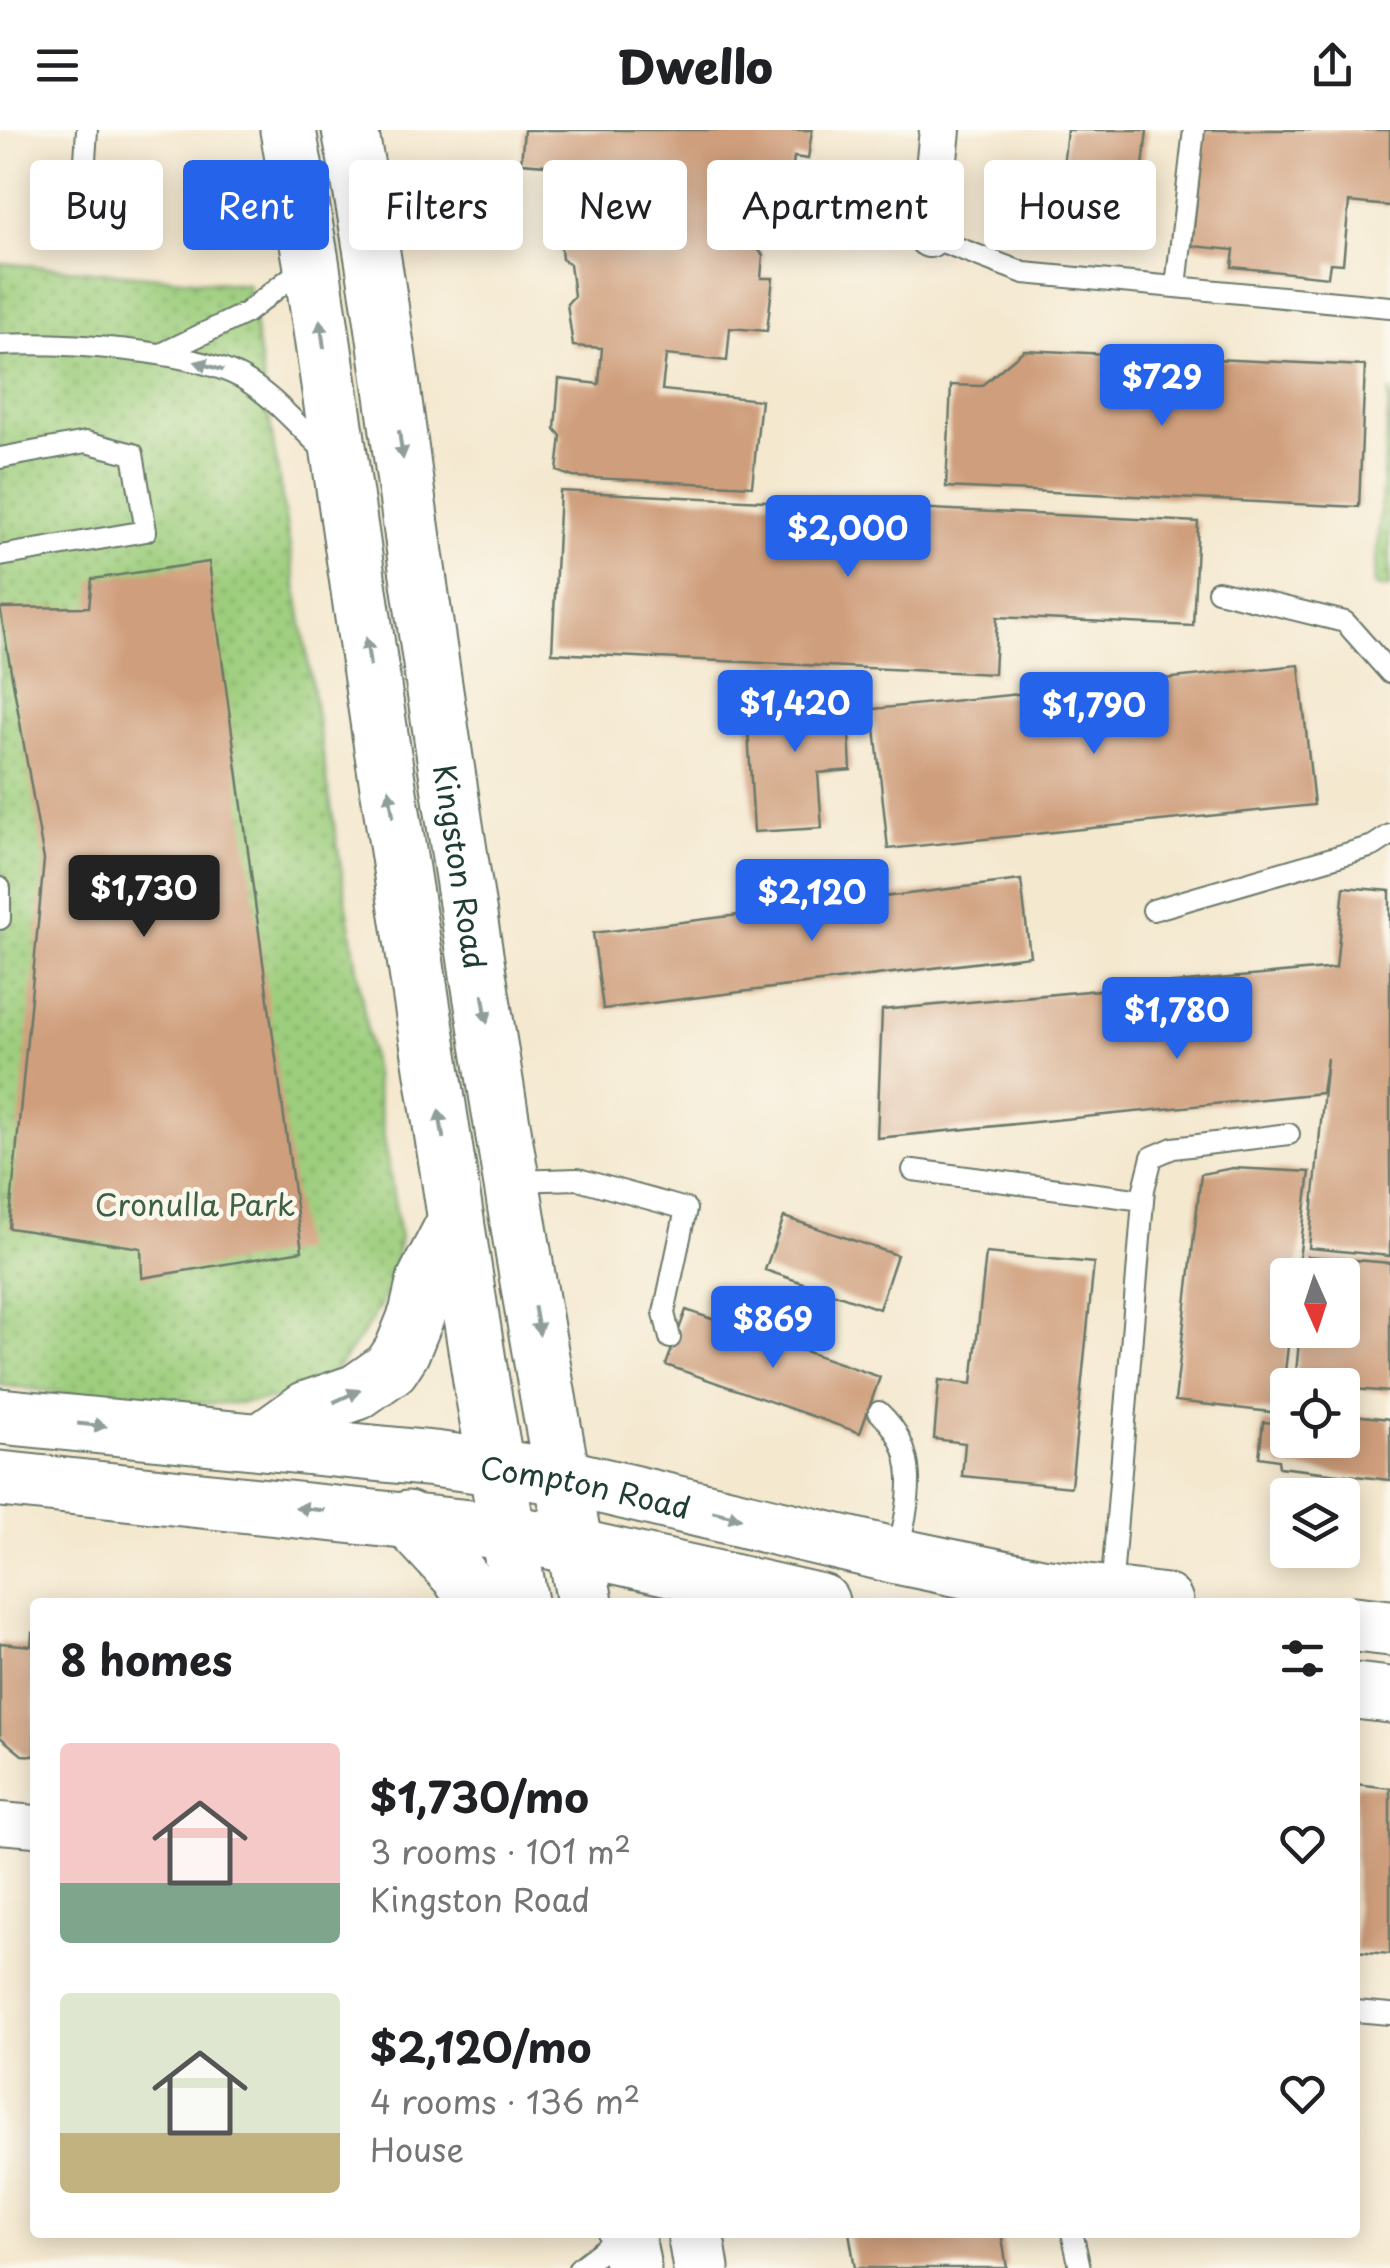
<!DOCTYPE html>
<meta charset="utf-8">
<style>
body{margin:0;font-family:"Playpen Sans",sans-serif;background:#f2f2f2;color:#202124;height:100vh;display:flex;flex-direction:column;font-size:38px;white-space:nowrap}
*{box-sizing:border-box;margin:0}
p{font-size:32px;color:#757577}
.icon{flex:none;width:55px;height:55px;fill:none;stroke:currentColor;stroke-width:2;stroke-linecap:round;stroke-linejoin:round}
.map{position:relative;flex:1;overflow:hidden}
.drawer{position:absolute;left:30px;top:1468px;width:1330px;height:640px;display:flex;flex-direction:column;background:#fff;border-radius:10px;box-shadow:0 5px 25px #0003}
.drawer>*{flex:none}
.top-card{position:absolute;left:30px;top:30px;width:1330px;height:90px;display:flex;gap:20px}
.needle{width:65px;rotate:177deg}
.buttons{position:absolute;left:1270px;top:1128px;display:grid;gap:20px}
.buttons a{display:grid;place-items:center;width:90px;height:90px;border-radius:10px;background:#fff;box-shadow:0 5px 25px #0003;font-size:50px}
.price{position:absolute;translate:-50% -85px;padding:0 22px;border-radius:10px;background:#2563eb;color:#fff;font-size:32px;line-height:65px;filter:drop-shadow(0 2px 5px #0008)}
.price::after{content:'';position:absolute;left:50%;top:60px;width:30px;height:22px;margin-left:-15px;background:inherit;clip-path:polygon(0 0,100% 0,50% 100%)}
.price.on{background:#222;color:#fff}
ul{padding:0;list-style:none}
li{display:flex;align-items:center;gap:30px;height:250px;padding:0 30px}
li span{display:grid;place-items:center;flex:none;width:280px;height:200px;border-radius:10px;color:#555}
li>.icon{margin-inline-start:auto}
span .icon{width:120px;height:120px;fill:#fffc;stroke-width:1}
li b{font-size:42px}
h2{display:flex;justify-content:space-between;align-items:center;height:120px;padding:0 30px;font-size:42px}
.tag{padding:0 35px;border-radius:10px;background:#fff;box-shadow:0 5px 25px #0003;font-size:35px;line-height:90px}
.tag.on{background:#2563eb;color:#fff}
header{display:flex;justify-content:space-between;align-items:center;height:130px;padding:0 30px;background:#fff;font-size:45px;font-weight:800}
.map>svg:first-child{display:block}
</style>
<header><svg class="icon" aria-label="menu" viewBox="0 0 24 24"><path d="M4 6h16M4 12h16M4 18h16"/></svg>Dwello<svg class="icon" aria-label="share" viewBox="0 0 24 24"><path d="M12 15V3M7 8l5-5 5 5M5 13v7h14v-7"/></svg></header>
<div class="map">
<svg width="1390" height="2138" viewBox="0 0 1390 2138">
<defs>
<pattern id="park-dots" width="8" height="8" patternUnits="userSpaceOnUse" patternTransform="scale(2.5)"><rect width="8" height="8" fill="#9dce7d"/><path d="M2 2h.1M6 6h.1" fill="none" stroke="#7fa867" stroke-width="1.8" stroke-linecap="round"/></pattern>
</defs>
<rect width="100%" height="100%" fill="#fbf7ec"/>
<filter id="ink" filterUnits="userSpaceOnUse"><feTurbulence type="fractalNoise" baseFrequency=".01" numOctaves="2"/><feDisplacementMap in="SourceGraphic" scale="20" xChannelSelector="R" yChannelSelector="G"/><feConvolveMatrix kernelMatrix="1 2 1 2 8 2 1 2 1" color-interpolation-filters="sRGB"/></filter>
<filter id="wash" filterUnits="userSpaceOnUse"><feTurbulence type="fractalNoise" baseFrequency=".0048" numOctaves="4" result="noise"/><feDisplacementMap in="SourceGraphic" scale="40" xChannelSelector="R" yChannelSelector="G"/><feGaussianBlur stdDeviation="2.25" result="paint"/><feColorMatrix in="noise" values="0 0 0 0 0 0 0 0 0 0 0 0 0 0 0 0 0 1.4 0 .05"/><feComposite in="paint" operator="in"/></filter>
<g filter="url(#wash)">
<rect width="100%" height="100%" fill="#f4e8cf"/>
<path fill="url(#park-dots)" stroke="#5e8658" stroke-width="2.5" d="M 0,133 L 248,155 L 400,1108 C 395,1127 393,1151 384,1168 C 372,1192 337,1245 313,1258 C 259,1289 66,1264 0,1255 Z
M 1390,261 L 1390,458 L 1374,456 Z"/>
<g id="blocks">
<path fill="#cf9e7b" d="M 524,0 L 812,0 L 808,29 L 794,27 L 790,62 L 761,59 L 755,116 L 763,125 L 761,148 L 773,148 L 767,201 L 730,198 L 727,231 L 666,225 L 662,260 L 761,270 L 752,356 L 573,347 L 557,341 L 561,306 L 555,299 L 559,249 L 599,254 L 602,218 L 573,216 L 567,174 L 574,166 L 570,134 L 562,129 L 558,85 L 563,78 L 558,36 L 521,33 Z
M 1067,0 L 1147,0 L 1136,102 L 1057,94 Z
M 1204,0 L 1390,0 L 1390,76 L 1349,72 L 1343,134 L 1330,133 L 1328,147 L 1232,137 L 1234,120 L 1192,116 Z
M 1024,220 L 1365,236 L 1359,377 L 946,357 L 951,255 L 981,256 Z
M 560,361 L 1198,392 L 1193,496 L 997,487 L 994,544 L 552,523 Z
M 209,432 L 302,1121 L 142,1148 L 141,1118 L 9,1098 L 44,730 L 0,478 L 89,477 L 92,449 Z
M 1299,535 L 1314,675 L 888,719 L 873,579 Z
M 847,560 L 851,640 L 818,643 L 822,698 L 754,702 L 746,566 Z
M 1021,750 L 1030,826 L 603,879 L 593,803 Z
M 1344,757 L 1390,761 L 1390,1126 L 1309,1118 L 1327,928 L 1322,963 L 877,1008 L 882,880 L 1336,838 Z
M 1233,1038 L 1310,1042 L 1297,1145 L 1288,1145 L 1288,1200 L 1290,1200 L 1280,1283 L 1175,1271 L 1201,1044 Z
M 784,1087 L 897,1125 L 879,1179 L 765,1140 Z
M 986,1123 L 1094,1133 L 1071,1357 L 962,1346 L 965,1313 L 934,1309 L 939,1250 L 972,1254 Z
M 1307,1126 L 1390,1133 L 1390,1262 L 1342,1258 L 1342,1255 L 1295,1254 L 1300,1200 L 1342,1200 L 1342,1145 L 1305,1145 Z
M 686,1180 L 880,1247 L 860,1303 L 666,1235 Z
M 1342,1284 L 1390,1289 L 1390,1350 L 1279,1337 L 1278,1330 L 1259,1327 L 1263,1292 L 1288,1294 L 1288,1310 L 1342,1310 Z
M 32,1503 L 35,1504 L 35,1626 L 22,1625 L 0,1607 L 0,1513 L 31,1516 Z
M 1355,1654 L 1390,1658 L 1390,1824 L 1355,1821 Z
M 849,2102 L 1001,2102 L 1007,2138 L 855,2138 Z"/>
</g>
</g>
<g filter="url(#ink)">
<use href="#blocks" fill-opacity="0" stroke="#6a796a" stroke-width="2.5"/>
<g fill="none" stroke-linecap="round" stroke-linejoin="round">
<defs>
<path id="lane" d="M 85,30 L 87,0
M 929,107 L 1024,143 L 1390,177
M 1176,156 L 1194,0
M 0,215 C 60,212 190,219 242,248 C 275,267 300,299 328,324
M 161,224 L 246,183 L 304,137
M 0,328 L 86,312 L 133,324 L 146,401 L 0,426
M 1218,461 L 1345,492 L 1390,543
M 0,758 L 0,789
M 1153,780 L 1373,716 L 1390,705
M 913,1040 L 1143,1070
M 514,1051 L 578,1049 L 686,1079 L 664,1183 L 670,1208
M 879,1282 C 923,1323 909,1373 897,1424
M 1111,1463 L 1144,1059 L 1152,1027 L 1173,1018 L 1289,1004
M 1355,1881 L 1390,1884
M 1072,2102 L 1080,2138
M 579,2138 L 621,2106"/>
<path id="street" d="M 929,107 L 940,0
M 0,1693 L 35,1696"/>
<g id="primary">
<path d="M 288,0 L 311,131 L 382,618 L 483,1263 L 520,1472"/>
<path id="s1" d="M 350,0 C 382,161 400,324 424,486 C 472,816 524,1145 585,1472"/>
<path id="s2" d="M 0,1286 L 434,1329 L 564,1347 L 897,1426 L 1041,1456 L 1165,1472"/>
<path d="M 262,1311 L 307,1279 L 357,1262 L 391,1238 L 402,1221 L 417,1184 L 425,1150 L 456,1090"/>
<path d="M 0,1349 L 509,1402 L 821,1472"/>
<path d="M 407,1389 L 459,1445 L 476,1472"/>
<path d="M 1355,1494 L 1390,1498"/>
<path d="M 1355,1561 L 1390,1565"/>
<path d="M 626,2102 L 633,2138"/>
<path d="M 695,2102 L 701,2138"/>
</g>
</defs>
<use href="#lane" stroke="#6a796a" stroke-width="24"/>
<use href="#street" stroke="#6a796a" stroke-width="44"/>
<use href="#primary" stroke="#6a796a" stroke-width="59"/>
<use href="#lane" stroke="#fff" stroke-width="20"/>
<use href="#street" stroke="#fff" stroke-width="40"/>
<use href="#primary" stroke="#fff" stroke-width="55"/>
</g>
<defs><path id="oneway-solid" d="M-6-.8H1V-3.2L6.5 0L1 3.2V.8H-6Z" transform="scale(2.5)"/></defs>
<g fill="#8f9e9a">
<use href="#oneway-solid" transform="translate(322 204) rotate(-98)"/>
<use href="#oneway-solid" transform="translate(209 236) rotate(-163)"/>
<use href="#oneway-solid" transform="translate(401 315) rotate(82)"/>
<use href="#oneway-solid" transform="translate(368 522) rotate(-98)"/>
<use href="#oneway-solid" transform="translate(391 673) rotate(-99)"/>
<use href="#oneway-solid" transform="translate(485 879) rotate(81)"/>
<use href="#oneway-solid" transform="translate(441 994) rotate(-99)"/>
<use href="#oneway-solid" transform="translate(537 1191) rotate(80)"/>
<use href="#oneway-solid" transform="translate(347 1266) rotate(-25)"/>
<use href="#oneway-solid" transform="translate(92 1295) rotate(6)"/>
<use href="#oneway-solid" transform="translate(310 1379) rotate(-174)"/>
<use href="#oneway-solid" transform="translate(727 1385) rotate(14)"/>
</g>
</g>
<g text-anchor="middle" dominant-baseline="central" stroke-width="9" stroke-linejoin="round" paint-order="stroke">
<g font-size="30" fill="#1f3d34" stroke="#fbf7ec">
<text stroke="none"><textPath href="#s1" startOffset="745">Kingston Road</textPath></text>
<text stroke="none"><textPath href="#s2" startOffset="590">Compton Road</textPath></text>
</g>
<g font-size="30" fill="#3e6146" stroke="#fbf7ec">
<text x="195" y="1073">Cronulla Park</text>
</g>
</g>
</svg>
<div class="buttons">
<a><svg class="needle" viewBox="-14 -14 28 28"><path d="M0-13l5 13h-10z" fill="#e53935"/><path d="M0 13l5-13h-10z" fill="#757577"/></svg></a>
<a><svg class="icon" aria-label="locate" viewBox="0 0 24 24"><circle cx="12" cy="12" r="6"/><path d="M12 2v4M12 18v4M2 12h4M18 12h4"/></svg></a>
<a><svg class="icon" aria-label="layers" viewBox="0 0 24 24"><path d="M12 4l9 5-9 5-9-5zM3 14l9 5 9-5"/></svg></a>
</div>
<b class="price" style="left:1162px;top:299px">$729</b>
<b class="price" style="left:848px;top:450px">$2,000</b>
<b class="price" style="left:795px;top:625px">$1,420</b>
<b class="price" style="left:1094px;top:627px">$1,790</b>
<b class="price on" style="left:144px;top:810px">$1,730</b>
<b class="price" style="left:812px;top:814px">$2,120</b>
<b class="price" style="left:1177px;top:932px">$1,780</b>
<b class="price" style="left:773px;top:1241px">$869</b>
<div class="top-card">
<a class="tag">Buy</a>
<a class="tag on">Rent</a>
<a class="tag">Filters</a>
<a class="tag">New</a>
<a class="tag">Apartment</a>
<a class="tag">House</a>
</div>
<section class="drawer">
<h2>8 homes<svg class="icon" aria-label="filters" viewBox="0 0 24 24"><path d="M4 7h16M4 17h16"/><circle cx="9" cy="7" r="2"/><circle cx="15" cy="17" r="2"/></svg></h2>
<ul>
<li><span style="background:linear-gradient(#f6c9c9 70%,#7fa58c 0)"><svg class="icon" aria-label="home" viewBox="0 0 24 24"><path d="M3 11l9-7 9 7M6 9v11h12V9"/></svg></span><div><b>$1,730/mo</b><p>3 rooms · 101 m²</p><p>Kingston Road</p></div><svg class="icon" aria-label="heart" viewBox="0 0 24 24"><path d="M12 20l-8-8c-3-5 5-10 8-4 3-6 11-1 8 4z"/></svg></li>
<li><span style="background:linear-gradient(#dfe7d0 70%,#c2b280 0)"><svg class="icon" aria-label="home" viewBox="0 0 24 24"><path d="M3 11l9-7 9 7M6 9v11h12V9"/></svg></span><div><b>$2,120/mo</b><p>4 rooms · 136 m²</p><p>House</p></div><svg class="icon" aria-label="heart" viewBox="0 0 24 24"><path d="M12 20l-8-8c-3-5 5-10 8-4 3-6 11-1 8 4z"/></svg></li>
</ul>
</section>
</div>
